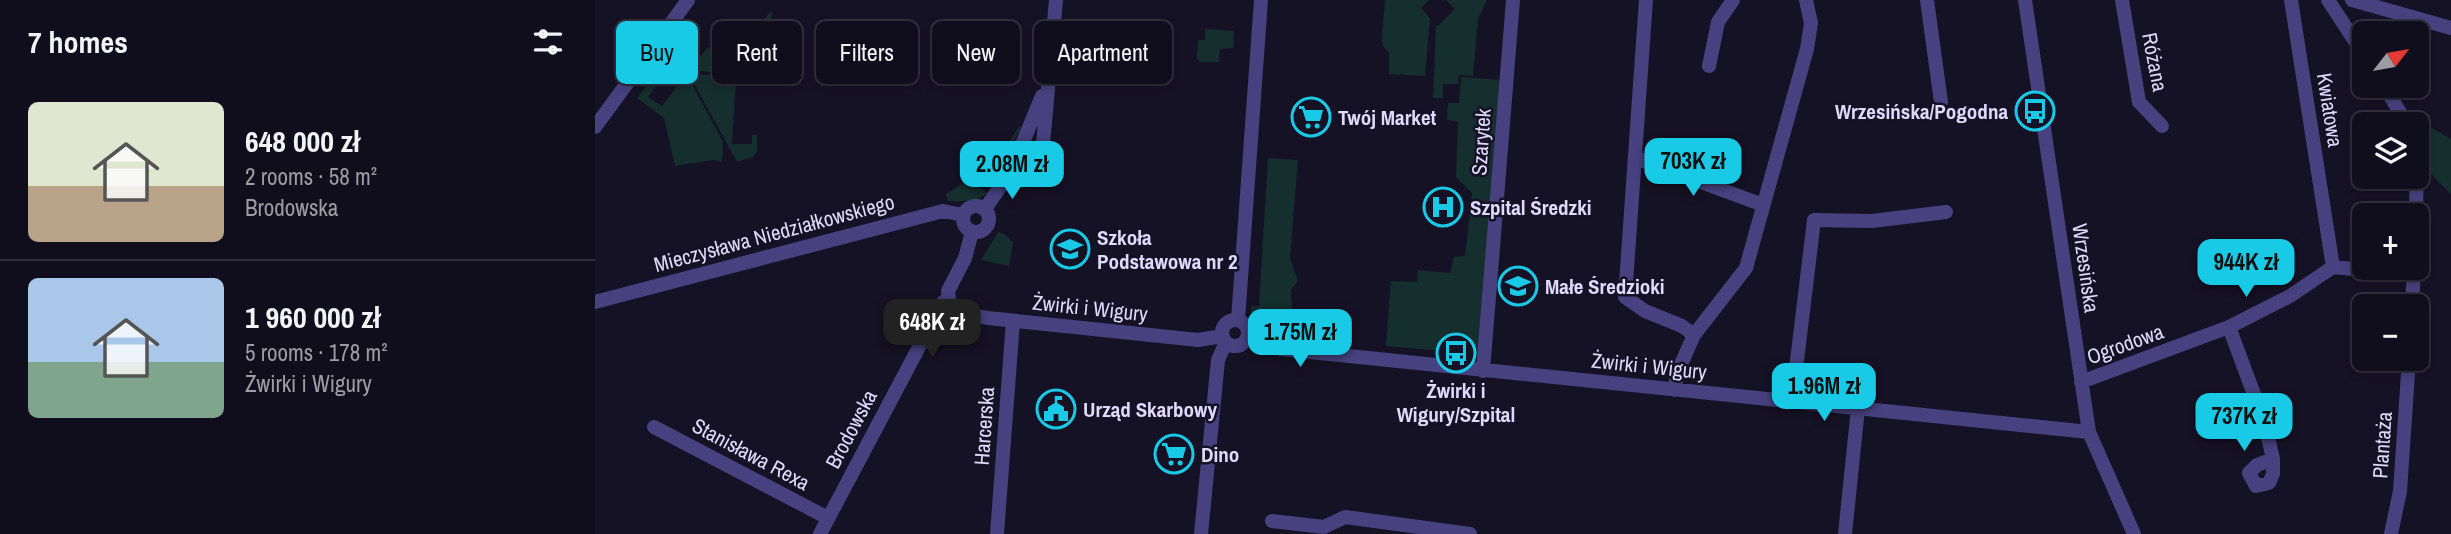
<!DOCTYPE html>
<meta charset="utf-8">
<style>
body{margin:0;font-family:"Archivo Narrow",sans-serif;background:#1e1c29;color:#f1f3f6;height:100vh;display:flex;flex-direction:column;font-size:26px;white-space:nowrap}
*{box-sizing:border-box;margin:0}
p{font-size:23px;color:#9c9ca3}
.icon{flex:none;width:38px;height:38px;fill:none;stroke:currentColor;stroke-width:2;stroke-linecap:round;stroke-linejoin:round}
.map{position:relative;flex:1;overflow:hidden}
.sheet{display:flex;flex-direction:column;background:#100e1c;width:595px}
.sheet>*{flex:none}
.hud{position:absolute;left:21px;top:21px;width:665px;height:63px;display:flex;gap:14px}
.needle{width:46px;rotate:59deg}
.controls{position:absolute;left:1757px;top:21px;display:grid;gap:14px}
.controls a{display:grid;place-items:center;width:77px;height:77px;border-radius:10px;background:#100e1c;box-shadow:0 4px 10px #0003,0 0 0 2px #302e3b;font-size:35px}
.price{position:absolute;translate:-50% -60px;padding:0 16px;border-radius:14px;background:#19cae7;color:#111;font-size:23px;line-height:46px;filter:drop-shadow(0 2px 4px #0008)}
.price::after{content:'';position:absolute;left:50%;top:42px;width:21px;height:16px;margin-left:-10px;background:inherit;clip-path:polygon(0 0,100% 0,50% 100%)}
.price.selected{background:#222;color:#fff}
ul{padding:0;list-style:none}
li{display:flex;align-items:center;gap:21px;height:175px;padding:0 28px}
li+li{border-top:2px solid #302e3b}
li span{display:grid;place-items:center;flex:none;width:196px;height:140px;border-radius:10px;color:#555}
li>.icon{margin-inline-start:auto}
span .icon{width:84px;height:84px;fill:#fffc;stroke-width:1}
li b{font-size:30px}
h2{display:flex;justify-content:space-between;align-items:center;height:84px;padding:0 28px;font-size:30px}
.tag{padding:0 24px;border-radius:10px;background:#100e1c;box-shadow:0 4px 10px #0003,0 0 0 2px #302e3b;font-size:24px;line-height:63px}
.tag.selected{background:#19cae7;color:#111}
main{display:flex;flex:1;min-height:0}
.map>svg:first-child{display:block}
</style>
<main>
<section class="sheet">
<h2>7 homes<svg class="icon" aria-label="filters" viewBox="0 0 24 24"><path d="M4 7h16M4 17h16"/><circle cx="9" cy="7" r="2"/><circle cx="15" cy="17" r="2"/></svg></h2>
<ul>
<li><span style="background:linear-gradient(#dfe7d0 60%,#b9a48a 0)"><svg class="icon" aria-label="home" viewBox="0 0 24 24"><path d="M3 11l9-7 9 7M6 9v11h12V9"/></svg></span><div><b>648 000 zł</b><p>2 rooms · 58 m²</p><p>Brodowska</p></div></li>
<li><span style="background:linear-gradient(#a9c7e8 60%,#7fa58c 0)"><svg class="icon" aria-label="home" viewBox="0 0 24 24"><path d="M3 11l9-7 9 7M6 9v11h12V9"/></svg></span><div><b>1 960 000 zł</b><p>5 rooms · 178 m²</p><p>Żwirki i Wigury</p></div></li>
</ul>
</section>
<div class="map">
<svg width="1856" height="534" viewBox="0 0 1856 534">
<rect width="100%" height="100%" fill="#161225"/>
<path fill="#152e2e" d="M 790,0 L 834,0 L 826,8 L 835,18 L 830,76 L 794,74 L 794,53 L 788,46 L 787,37 Z
M 851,0 L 892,0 L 883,19 L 878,76 L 864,75 L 863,84 L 848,84 L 848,98 L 838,98 L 841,25 L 843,26 L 860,9 Z
M 177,10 L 174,73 L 174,76 L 161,76 L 162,28 Z
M 143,21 L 159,25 L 158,74 L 133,34 Z
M 610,29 L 639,31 L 638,48 L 625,49 L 624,62 L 605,62 L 602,59 L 603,40 L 610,40 Z
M 92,32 L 99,38 L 87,54 L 100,63 L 113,47 L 118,51 L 132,36 L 157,76 L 94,70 L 80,49 Z
M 71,61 L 79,61 L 91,73 L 128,142 L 127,162 L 118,160 L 80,166 L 69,118 L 42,98 L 57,79 L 63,84 L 53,97 L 67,106 L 89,77 L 75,66 L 65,80 L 60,75 Z
M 98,74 L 130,76 L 141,80 L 137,144 L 157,144 L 157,135 L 162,135 L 162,151 L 158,157 L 142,162 L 97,80 L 95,75 Z
M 866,77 L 908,80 L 883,354 L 791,346 L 796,281 L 822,282 L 823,270 L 855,273 L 859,257 L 870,256 L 877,193 L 861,177 L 863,122 L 852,120 L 853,103 L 864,103 Z
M 1828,123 L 1856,139 L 1856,194 L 1836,174 L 1825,127 Z
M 424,126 L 426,127 L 398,185 L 379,175 C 397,162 413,147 424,126 Z
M 673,158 L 703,160 L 695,258 L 703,281 L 696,290 L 698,333 L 678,334 L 673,327 L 666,329 L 656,313 L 656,306 L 664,306 Z
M 373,180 L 392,193 C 382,202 366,202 353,201 L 351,194 Z
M 403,232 L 409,234 L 418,242 L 414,266 L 386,260 Z"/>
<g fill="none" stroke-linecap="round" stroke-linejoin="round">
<path stroke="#47427f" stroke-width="14" d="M 1051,0 L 1030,297 L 1050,311 L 1087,326 L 1099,335
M 1332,0 L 1346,102
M 1430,0 L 1494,432 L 1539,534
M 1527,0 L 1544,102 L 1567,126
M 1696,0 L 1738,267
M 1733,0 L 1769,55
M 1757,0 L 1856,28
M 1114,66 L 1123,22 L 1138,0
M 1789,86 L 1812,124
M 0,127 L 93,0
M 1041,158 L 1168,205
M 445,177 L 461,0
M368 219a13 13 0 1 1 26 0a13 13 0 1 1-26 0Z
M 390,209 L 416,171 L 447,96
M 1821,215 L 1822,153
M 354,299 L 353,291 L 370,258 L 377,232
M 0,302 L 348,211 L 368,215
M 1817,306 L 1819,268
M 359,310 L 368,314 L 393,318 L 603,340 L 628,336
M 643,320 L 666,0
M627 333a13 13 0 1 1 26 0a13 13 0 1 1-26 0Z
M 1634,327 L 1670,424 L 1678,459 L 1662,465 L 1654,473 L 1661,486 L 1674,483 L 1678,474 L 1678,459
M 652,338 L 686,349 L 1494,432
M 888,371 L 918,0
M 1486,382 L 1634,327 L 1695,296 L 1738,267 L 1819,275
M 1079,390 L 1083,371 L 1099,335 L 1151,268 L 1212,49 L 1216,23 L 1211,0
M 1197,402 L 1219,220 L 1277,221 L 1351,212
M 59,427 L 233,518
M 677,521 L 729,527 L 750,517 L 875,534
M 225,534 L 341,315 L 347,309 L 348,302 L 354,299
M 402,534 L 418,321
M 606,534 L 623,360 L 631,342
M 1250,534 L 1263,408
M 1796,534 L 1805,491 L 1814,359"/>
</g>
<defs>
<symbol id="bus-ring" viewBox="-11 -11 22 22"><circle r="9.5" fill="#161225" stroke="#19cae7" stroke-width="1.5"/><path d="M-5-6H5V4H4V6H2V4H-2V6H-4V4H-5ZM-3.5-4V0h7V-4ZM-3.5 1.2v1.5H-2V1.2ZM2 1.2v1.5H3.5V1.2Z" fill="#19cae7"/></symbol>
<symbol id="supermarket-ring" viewBox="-11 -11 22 22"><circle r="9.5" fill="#161225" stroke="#19cae7" stroke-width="1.5"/><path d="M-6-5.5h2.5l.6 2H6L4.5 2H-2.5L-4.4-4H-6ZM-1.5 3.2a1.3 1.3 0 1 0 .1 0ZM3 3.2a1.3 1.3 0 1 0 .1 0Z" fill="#19cae7"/></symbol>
<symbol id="hospital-ring" viewBox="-11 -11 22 22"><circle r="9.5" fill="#161225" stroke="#19cae7" stroke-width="1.5"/><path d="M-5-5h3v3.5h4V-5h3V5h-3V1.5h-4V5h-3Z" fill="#19cae7"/></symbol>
<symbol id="school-ring" viewBox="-11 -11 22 22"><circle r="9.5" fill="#161225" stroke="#19cae7" stroke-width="1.5"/><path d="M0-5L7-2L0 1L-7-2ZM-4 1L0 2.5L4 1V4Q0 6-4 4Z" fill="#19cae7"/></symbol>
<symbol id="civic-ring" viewBox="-11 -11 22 22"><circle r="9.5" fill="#161225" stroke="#19cae7" stroke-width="1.5"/><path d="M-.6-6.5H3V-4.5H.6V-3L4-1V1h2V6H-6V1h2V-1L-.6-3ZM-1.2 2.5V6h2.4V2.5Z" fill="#19cae7"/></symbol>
</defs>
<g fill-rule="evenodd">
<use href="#bus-ring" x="1418" y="89" width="44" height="44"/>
<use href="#supermarket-ring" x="694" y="95" width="44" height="44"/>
<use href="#hospital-ring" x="826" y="185" width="44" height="44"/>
<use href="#school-ring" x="453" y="227" width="44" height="44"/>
<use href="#school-ring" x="901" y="264" width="44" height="44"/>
<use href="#bus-ring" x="839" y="331" width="44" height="44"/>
<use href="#civic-ring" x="439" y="387" width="44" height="44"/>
<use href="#supermarket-ring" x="557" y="432" width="44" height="44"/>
</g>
<g text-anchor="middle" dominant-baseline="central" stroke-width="5" stroke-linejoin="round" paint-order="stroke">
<g font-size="21" fill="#dfdafb" stroke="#161225">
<text transform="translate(1560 62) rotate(79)">Różana</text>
<text transform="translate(1735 110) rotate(81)">Kwiatowa</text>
<text transform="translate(886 142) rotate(-86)">Szarytek</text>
<text transform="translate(179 233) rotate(-15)">Mieczysława Niedziałkowskiego</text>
<text transform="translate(1491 268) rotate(82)">Wrzesińska</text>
<text transform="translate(495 308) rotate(6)">Żwirki i Wigury</text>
<text transform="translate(1530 344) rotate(-20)">Ogrodowa</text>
<text transform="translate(1054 366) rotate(6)">Żwirki i Wigury</text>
<text transform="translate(389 426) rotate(-86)">Harcerska</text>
<text transform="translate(256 429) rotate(-62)">Brodowska</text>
<text transform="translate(1787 445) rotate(-86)">Plantaża</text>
<text transform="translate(156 454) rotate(28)">Stanisława Rexa</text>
</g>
<g font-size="21" font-weight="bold" fill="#dfdafb" stroke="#161225" text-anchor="start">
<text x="1413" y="111" text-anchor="end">Wrzesińska/Pogodna</text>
<text x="743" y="117">Twój Market</text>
<text x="875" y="207">Szpital Średzki</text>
<text x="502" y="237">Szkoła<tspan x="502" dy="24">Podstawowa nr 2</tspan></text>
<text x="950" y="286">Małe Średzioki</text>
<text x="861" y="390" text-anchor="middle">Żwirki i<tspan x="861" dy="24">Wigury/Szpital</tspan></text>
<text x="488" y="409">Urząd Skarbowy</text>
<text x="606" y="454">Dino</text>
</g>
</g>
</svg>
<div class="controls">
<a><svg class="needle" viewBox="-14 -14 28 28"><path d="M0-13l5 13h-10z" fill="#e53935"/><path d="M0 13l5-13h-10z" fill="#9c9ca3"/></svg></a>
<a><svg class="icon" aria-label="layers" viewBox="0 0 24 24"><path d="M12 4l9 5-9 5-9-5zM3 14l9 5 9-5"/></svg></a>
<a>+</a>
<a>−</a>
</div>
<b class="price" style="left:1098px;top:198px">703K zł</b>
<b class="price" style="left:417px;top:201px">2.08M zł</b>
<b class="price" style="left:1651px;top:299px">944K zł</b>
<b class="price selected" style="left:337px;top:359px">648K zł</b>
<b class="price" style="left:705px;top:369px">1.75M zł</b>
<b class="price" style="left:1229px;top:423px">1.96M zł</b>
<b class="price" style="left:1649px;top:453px">737K zł</b>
<div class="hud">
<a class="tag selected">Buy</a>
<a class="tag">Rent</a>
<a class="tag">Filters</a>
<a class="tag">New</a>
<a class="tag">Apartment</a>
</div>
</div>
</main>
